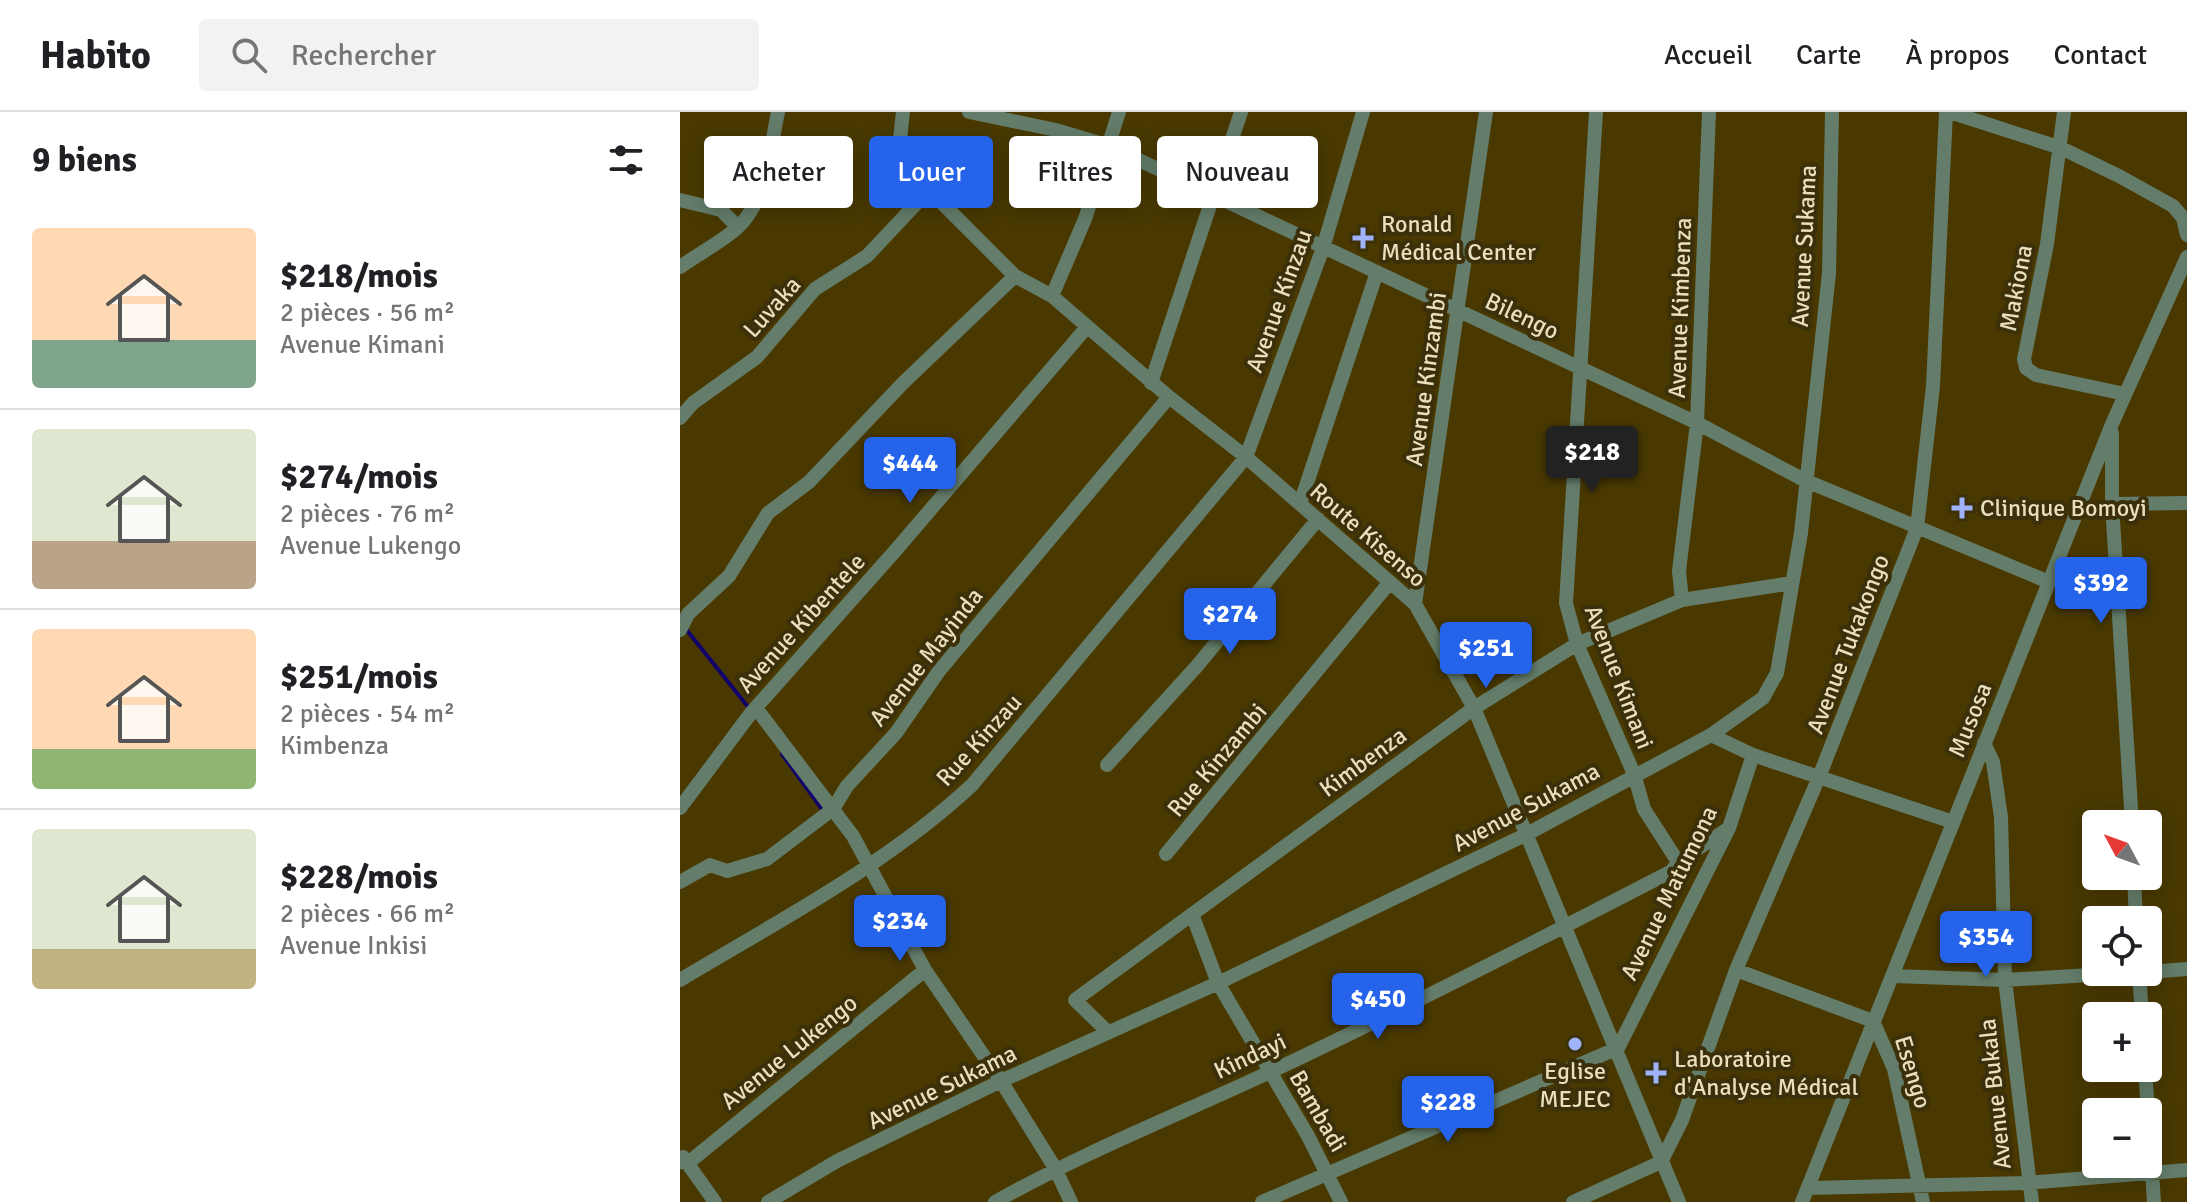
<!DOCTYPE html>
<html lang="fr">
<meta charset="utf-8">
<style>
body{margin:0;font-family:Signika,sans-serif;background:#f2f2f2;color:#202124;height:100vh;display:flex;flex-direction:column;font-size:30px;white-space:nowrap}
*{box-sizing:border-box;margin:0}
p{font-size:26px;color:#757577}
.icon{flex:none;width:44px;height:44px;fill:none;stroke:currentColor;stroke-width:2;stroke-linecap:round;stroke-linejoin:round}
.map{position:relative;flex:1;overflow:hidden}
.panel{display:flex;flex-direction:column;background:#fff;width:680px}
.panel>*{flex:none}
.top-card{position:absolute;left:24px;top:24px;width:760px;height:72px;display:flex;gap:16px}
.needle{width:52px;rotate:311deg}
.fabs{position:absolute;left:1402px;top:698px;display:grid;gap:16px}
.fabs a{display:grid;place-items:center;width:80px;height:80px;border-radius:8px;background:#fff;box-shadow:0 4px 20px #0003;font-size:40px}
.price{position:absolute;translate:-50% -68px;padding:0 18px;border-radius:8px;background:#2563eb;color:#fff;font-size:26px;line-height:52px;filter:drop-shadow(0 2px 4px #0008)}
.price::after{content:'';position:absolute;left:50%;top:48px;width:24px;height:18px;margin-left:-12px;background:inherit;clip-path:polygon(0 0,100% 0,50% 100%)}
.price.selected{background:#222;color:#fff}
ul{padding:0;list-style:none}
li{display:flex;align-items:center;gap:24px;height:200px;padding:0 32px}
li+li{border-top:2px solid #e0e0e0}
li span{display:grid;place-items:center;flex:none;width:224px;height:160px;border-radius:8px;color:#555}
li>.icon{margin-inline-start:auto}
span .icon{width:96px;height:96px;fill:#fffc;stroke-width:1}
li b{font-size:34px}
h2{display:flex;justify-content:space-between;align-items:center;height:96px;padding:0 32px;font-size:34px}
.chip{padding:0 28px;border-radius:8px;background:#fff;box-shadow:0 4px 20px #0003;font-size:28px;line-height:72px}
.chip.selected{background:#2563eb;color:#fff}
header{display:flex;align-items:center;gap:48px;box-sizing:border-box;height:112px;padding:0 40px;background:#fff;border-bottom:2px solid #e0e0e0}
header strong{font-size:38px}
nav{display:flex;gap:44px;margin-inline-start:auto;font-size:28px}
.search{width:560px;height:72px;background:#f2f2f2;display:flex;align-items:center;gap:20px;box-sizing:border-box;padding:0 28px;border-radius:8px;color:#757577;font-size:30px}
main{display:flex;flex:1;min-height:0}
.map>svg:first-child{display:block}
</style>
<header>
<strong>Habito</strong>
<div class="search"><svg class="icon" aria-label="search" viewBox="0 0 24 24"><circle cx="10" cy="10" r="6"/><path d="M15 15l6 6"/></svg>Rechercher</div>
<nav><a>Accueil</a><a>Carte</a><a>À propos</a><a>Contact</a></nav>
</header>
<main>
<section class="panel">
<h2>9 biens<svg class="icon" aria-label="filters" viewBox="0 0 24 24"><path d="M4 7h16M4 17h16"/><circle cx="9" cy="7" r="2"/><circle cx="15" cy="17" r="2"/></svg></h2>
<ul>
<li><span style="background:linear-gradient(#ffd9b3 70%,#7fa58c 0)"><svg class="icon" aria-label="home" viewBox="0 0 24 24"><path d="M3 11l9-7 9 7M6 9v11h12V9"/></svg></span><div><b>$218/mois</b><p>2 pièces · 56 m²</p><p>Avenue Kimani</p></div></li>
<li><span style="background:linear-gradient(#dfe7d0 70%,#b9a48a 0)"><svg class="icon" aria-label="home" viewBox="0 0 24 24"><path d="M3 11l9-7 9 7M6 9v11h12V9"/></svg></span><div><b>$274/mois</b><p>2 pièces · 76 m²</p><p>Avenue Lukengo</p></div></li>
<li><span style="background:linear-gradient(#ffd9b3 75%,#8fb573 0)"><svg class="icon" aria-label="home" viewBox="0 0 24 24"><path d="M3 11l9-7 9 7M6 9v11h12V9"/></svg></span><div><b>$251/mois</b><p>2 pièces · 54 m²</p><p>Kimbenza</p></div></li>
<li><span style="background:linear-gradient(#dfe7d0 75%,#c2b280 0)"><svg class="icon" aria-label="home" viewBox="0 0 24 24"><path d="M3 11l9-7 9 7M6 9v11h12V9"/></svg></span><div><b>$228/mois</b><p>2 pièces · 66 m²</p><p>Avenue Inkisi</p></div></li>
</ul>
</section>
<div class="map">
<svg width="1507" height="1090" viewBox="0 0 1507 1090">
<rect width="100%" height="100%" fill="#493900"/>
<g fill="none" stroke-linecap="round" stroke-linejoin="round">
<path stroke="#12036c" stroke-width="4" d="M 5,516 L 69,596
M 102,642 L 144,700"/>
<path stroke="#647d6a" stroke-width="14" d="M 223,0 L 220,27 L 233,62 L 335,164 L 372,184 L 489,285 L 566,345 L 735,492 L 794,596 L 999,1090
M 289,0 L 376,18 L 429,34 L 1017,311 L 1124,368 L 1369,470
M 916,0 L 886,491 L 897,532 L 954,662 L 964,697 L 998,750
M 1270,0 L 1381,36 L 1439,64 L 1493,94 L 1503,106 L 1507,123
M 1384,0 L 1367,132 L 1344,247 L 1346,256 L 1356,263 L 1445,282
M 0,88 L 41,98 L 58,115
M 0,155 C 18,142 40,131 57,116 C 87,89 90,37 98,0
M 372,184 L 405,107 L 439,0
M 471,271 L 561,0
M 0,306 L 13,291 L 77,245 L 135,177 L 187,144 L 249,78
M 1432,321 L 1432,392 L 1452,712
M 620,392 L 697,160
M 1432,392 L 1507,391
M 1002,488 L 999,459 L 1017,311 L 1029,0
M 735,492 L 806,0
M 0,518 L 8,502 L 49,464 L 88,401 L 129,370 L 223,271 L 335,164
M 76,596 L 173,724 L 245,858 L 321,969 L 375,1056 L 391,1090
M 1031,623 L 1073,643 L 1273,710
M 1304,631 L 1313,650 L 1321,705 L 1325,868 L 1352,1090
M 427,653 L 517,554 L 638,407
M 0,696 L 71,601 L 215,439 L 407,215
M 486,742 L 710,470
M 1454,764 L 1456,808
M 0,770 L 30,753 L 47,759 L 87,747 L 153,697 L 167,674 L 216,621 L 259,559 L 489,285
M 512,802 L 538,871 L 628,1024 L 661,1090
M 1056,858 L 1193,909 L 1214,957 L 1243,1090
M 1459,860 L 1462,904
M 1468,860 L 1507,857
M 1214,864 L 1325,868 L 1460,860
M 0,868 C 100,808 206,753 292,673 L 566,345 L 643,136 L 683,0
M 428,920 L 395,888 L 794,596 L 897,532 L 1002,488 L 1112,471
M 1465,956 L 1474,1090
M 3,1045 L 35,1090
M 0,1050 L 8,1051 L 245,858
M 1128,1076 L 1347,1071 L 1507,1058
M 88,1090 L 157,1049 L 321,969 L 538,871 L 845,723 L 1031,623 L 1083,586 L 1097,561 L 1121,421 L 1149,161 L 1152,0
M 315,1090 C 404,1040 498,1003 590,960 C 726,896 859,828 992,759 L 998,750 L 1049,716
M 582,1090 L 938,936 L 1049,716 L 1073,643
M 893,1090 L 981,1050 L 1002,1008 L 1056,858 L 1139,665 L 1237,416 L 1253,274 L 1266,0
M 1122,1090 L 1432,312 L 1507,145"/>
</g>
<g fill="#9fb3fd" stroke="#3b300a" stroke-width="3">
<path d="M679 114h8v8h8v8h-8v8h-8v-8h-8v-8h8z"/>
<path d="M1278 384h8v8h8v8h-8v8h-8v-8h-8v-8h8z"/>
<circle cx="895" cy="932" r="8"/>
<path d="M972 949h8v8h8v8h-8v8h-8v-8h-8v-8h8z"/>
</g>
<g text-anchor="middle" dominant-baseline="central" stroke-width="8" stroke-linejoin="round" paint-order="stroke">
<g font-size="24" fill="#e9debd" stroke="#3b300a" text-anchor="start">
<text x="701" y="112">Ronald<tspan x="701" dy="28">Médical Center</tspan></text>
<text x="1300" y="396">Clinique Bomoyi</text>
<text x="994" y="947">Laboratoire<tspan x="994" dy="28">d'Analyse Médical</tspan></text>
<text x="895" y="959" text-anchor="middle">Eglise<tspan x="895" dy="28">MEJEC</tspan></text>
</g>
<g font-size="24" fill="#e9debd" stroke="#3b300a">
<text transform="translate(1124 134) rotate(-87)">Avenue Sukama</text>
<text transform="translate(1336 176) rotate(-79)">Makiona</text>
<text transform="translate(599 189) rotate(-70)">Avenue Kinzau</text>
<text transform="translate(92 195) rotate(-48)">Luvaka</text>
<text transform="translate(1000 196) rotate(-88)">Avenue Kimbenza</text>
<text transform="translate(842 204) rotate(25)">Bilengo</text>
<text transform="translate(746 267) rotate(-82)">Avenue Kinzambi</text>
<text transform="translate(688 423) rotate(41)">Route Kisenso</text>
<text transform="translate(121 511) rotate(-48)">Avenue Kibentele</text>
<text transform="translate(1168 532) rotate(-69)">Avenue Tukakongo</text>
<text transform="translate(246 545) rotate(-52)">Avenue Mayinda</text>
<text transform="translate(939 565) rotate(69)">Avenue Kimani</text>
<text transform="translate(1290 608) rotate(-68)">Musosa</text>
<text transform="translate(299 628) rotate(-48)">Rue Kinzau</text>
<text transform="translate(537 648) rotate(-50)">Rue Kinzambi</text>
<text transform="translate(683 650) rotate(-36)">Kimbenza</text>
<text transform="translate(846 695) rotate(-28)">Avenue Sukama</text>
<text transform="translate(989 781) rotate(-64)">Avenue Matumona</text>
<text transform="translate(109 940) rotate(-39)">Avenue Lukengo</text>
<text transform="translate(570 944) rotate(-25)">Kindayi</text>
<text transform="translate(1233 960) rotate(73)">Esengo</text>
<text transform="translate(262 975) rotate(-26)">Avenue Sukama</text>
<text transform="translate(1315 982) rotate(-96)">Avenue Bukala</text>
<text transform="translate(638 999) rotate(60)">Bambadi</text>
</g>
</g>
</svg>
<div class="fabs">
<a><svg class="needle" viewBox="-14 -14 28 28"><path d="M0-13l5 13h-10z" fill="#e53935"/><path d="M0 13l5-13h-10z" fill="#757577"/></svg></a>
<a><svg class="icon" aria-label="locate" viewBox="0 0 24 24"><circle cx="12" cy="12" r="6"/><path d="M12 2v4M12 18v4M2 12h4M18 12h4"/></svg></a>
<a>+</a>
<a>−</a>
</div>
<b class="price selected" style="left:912px;top:382px">$218</b>
<b class="price" style="left:230px;top:393px">$444</b>
<b class="price" style="left:1421px;top:513px">$392</b>
<b class="price" style="left:550px;top:544px">$274</b>
<b class="price" style="left:806px;top:578px">$251</b>
<b class="price" style="left:220px;top:851px">$234</b>
<b class="price" style="left:1306px;top:867px">$354</b>
<b class="price" style="left:698px;top:929px">$450</b>
<b class="price" style="left:768px;top:1032px">$228</b>
<div class="top-card">
<a class="chip">Acheter</a>
<a class="chip selected">Louer</a>
<a class="chip">Filtres</a>
<a class="chip">Nouveau</a>
</div>
</div>
</main>
